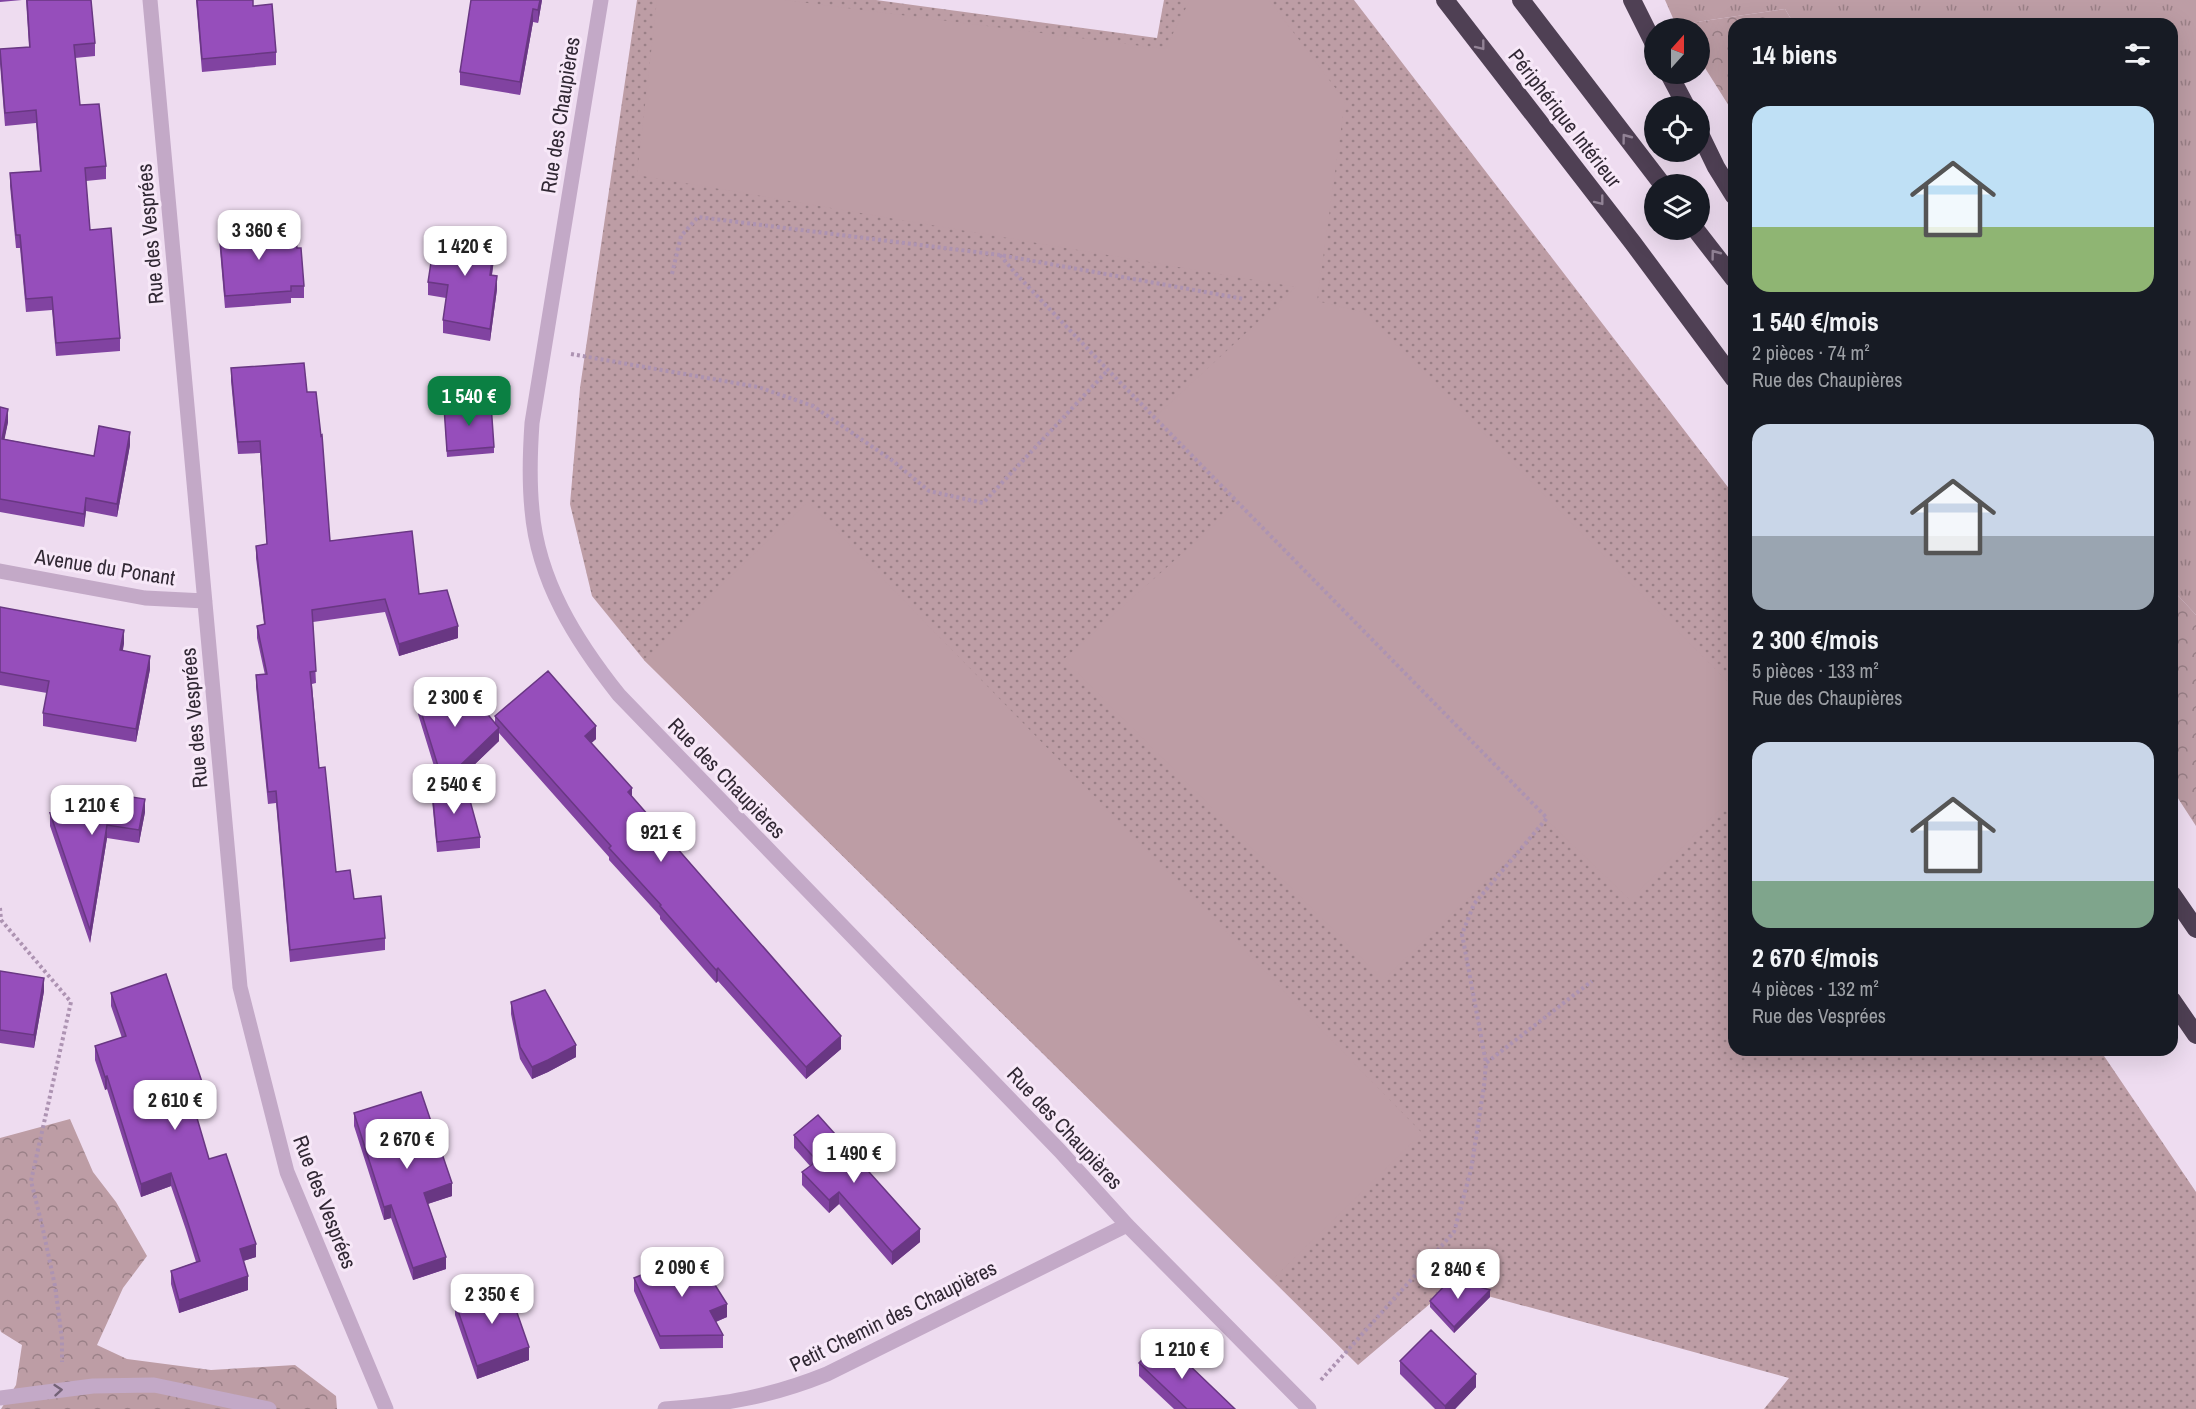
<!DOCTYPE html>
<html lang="fr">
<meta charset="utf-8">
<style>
body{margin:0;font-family:"Archivo Narrow",sans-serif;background:#20242c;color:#f1f3f6;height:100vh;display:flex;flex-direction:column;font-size:22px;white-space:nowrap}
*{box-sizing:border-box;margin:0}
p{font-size:20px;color:#9ea1a6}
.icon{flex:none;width:33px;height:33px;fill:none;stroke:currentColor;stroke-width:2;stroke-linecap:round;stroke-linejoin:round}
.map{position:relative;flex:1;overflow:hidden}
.details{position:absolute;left:1728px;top:18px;width:450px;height:1038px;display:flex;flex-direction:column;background:#171b24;border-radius:18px;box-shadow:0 6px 24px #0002}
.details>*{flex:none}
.needle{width:39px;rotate:21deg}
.buttons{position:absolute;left:1644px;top:18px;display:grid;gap:12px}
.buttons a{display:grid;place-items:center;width:66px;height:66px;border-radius:50%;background:#171b24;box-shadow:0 6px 24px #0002;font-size:30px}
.price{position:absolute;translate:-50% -51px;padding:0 14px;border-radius:12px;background:#fff;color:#222;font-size:20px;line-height:39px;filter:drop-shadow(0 2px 3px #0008)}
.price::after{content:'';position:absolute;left:50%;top:36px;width:18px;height:14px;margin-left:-9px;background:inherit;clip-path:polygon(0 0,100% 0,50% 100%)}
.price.current{background:#0b8043;color:#fff}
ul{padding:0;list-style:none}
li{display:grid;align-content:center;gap:12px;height:318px;padding:0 24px}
li span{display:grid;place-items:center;height:186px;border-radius:18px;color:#555}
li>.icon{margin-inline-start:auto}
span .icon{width:108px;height:108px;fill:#fffc;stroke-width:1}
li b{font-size:26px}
h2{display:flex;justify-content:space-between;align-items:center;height:72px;padding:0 24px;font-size:26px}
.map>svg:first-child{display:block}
</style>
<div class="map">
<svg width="2196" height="1409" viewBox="0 0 2196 1409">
<defs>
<pattern id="grass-tufts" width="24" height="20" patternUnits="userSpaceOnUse" patternTransform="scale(1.5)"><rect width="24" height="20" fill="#bd9da5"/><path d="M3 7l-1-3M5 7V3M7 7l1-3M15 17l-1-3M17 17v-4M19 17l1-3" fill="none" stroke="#9a8087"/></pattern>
<pattern id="forest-crowns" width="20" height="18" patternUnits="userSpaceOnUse" patternTransform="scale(1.5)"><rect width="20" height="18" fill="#bd9da5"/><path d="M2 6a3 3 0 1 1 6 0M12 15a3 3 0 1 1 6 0" fill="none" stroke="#9a8087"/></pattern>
<pattern id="park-dots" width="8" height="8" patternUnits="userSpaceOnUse" patternTransform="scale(1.5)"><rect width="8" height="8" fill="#bd9da5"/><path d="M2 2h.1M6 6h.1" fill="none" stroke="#9a8087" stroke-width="1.8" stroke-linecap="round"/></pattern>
</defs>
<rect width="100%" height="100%" fill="#eedcf0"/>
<path fill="url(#grass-tufts)" d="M 1665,0 L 2196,0 L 2196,615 L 2172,589 L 2172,24 L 1794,24 L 1785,9 L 1676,25 Z"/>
<path fill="url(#forest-crowns)" d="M 1785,9 L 1794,24 L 1734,24 L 1734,114 L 1700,60 L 1700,28 L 1679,28 L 1676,25 Z
M 2172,589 L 2196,615 L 2196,826 L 2172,789 Z
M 70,1119 L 93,1172 L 116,1202 L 147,1256 L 123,1288 L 97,1345 L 127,1359 L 211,1370 L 295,1365 L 336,1396 L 337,1409 L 1,1409 L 16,1385 L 22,1345 L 1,1332 L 0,1329 L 0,1138 Z"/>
<path fill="url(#park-dots)" d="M 637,0 L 876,0 L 1157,38 L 1164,0 L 1354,0 L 1734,495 L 1734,1050 L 2100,1050 L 2196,1192 L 2196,1409 L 1764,1409 L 1789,1378 L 1451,1286 L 1358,1365 L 644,660 L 592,596 L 570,504 L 580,388 Z"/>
<path fill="#bd9da5" d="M 657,0 L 784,0 L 1165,49 L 1190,0 L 1269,0 L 1345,101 L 1317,301 L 1365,313 L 1734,688 L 1734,795 L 1630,900 L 1548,821 L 1383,980 L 1064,659 L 1240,502 L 1156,416 L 1296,287 L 637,175 Z
M 808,502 L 1422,1133 L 1273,1279 L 644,660 Z"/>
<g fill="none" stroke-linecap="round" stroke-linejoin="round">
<path stroke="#ad93b2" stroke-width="4" stroke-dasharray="3 3" stroke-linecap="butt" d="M 1000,255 L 1016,274 L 1108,370 L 1547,818 L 1474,904 L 1462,934 L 1486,1063
M 672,274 L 681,236 L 698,217 L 1000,255 L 1244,299
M 571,354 L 758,387 L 813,406 L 893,461 L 929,491 L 983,503 L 1108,370
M 0,908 L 1,920 L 71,1002 L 31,1181 L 42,1225 L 55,1286 L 62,1339 L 62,1362
M 1321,1380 L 1454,1232 L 1471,1170 L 1484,1086 L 1486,1063 L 1592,981"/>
<path stroke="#c3a9c7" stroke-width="15" d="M 150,0 L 240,987 L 287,1172 L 386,1409
M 601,0 L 532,423 C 530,452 529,481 532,510 C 538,581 576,641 619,695 L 1060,1151 L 1127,1225 L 1309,1409
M 0,571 L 145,598 L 205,601
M 0,1398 L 93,1386 L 154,1385 L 269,1409
M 665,1409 C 726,1404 770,1397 827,1374 L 1127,1225"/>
<path stroke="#4f4054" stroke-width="18" d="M 1445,0 L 1633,243 L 1734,379
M 1521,0 L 1662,184
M 1632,0 L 1654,44
M 1669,74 L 1686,106
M 1700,134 L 1716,167 L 1734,196
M 1696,230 L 1734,279
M 2172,894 L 2196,929
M 2172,1000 L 2196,1035"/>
</g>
<path fill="#8143a1" d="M 0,0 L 22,0 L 0,2 Z
M 26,0 L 91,0 L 95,43 L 95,56 L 75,58 L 80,105 L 106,166 L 106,179 L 86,181 L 90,230 L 120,338 L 120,351 L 56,356 L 52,310 L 26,312 L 20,248 L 16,248 L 10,186 L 10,173 L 40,171 L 36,123 L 5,126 L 0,64 L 0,49 L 29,47 Z
M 196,0 L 253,0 L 253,6 L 276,52 L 276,65 L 202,72 Z
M 542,0 L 538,23 L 533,22 L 520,95 L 460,85 L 460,72 Z
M 219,227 L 265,230 L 280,241 L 297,248 L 304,286 L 304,298 L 291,298 L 291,303 L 225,308 L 219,239 Z
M 495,252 L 492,275 L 497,289 L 490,341 L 443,333 L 443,320 L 446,298 L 428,295 L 428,282 Z
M 231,368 L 307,392 L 330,541 L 419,594 L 458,638 L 399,656 L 385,612 L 313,622 L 316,683 L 312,684 L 319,768 L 336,872 L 354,899 L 385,938 L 385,950 L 290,962 L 276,803 L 268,804 L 256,687 L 256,675 L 265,675 L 257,638 L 257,626 L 264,624 L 256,558 L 256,546 L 267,545 L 260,453 L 238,454 L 231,381 Z
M 0,407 L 8,422 L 4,439 L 94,456 L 130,445 L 117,517 L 86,511 L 84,527 L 0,512 Z
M 444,407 L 494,447 L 494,453 L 447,457 Z
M 0,607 L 124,643 L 123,650 L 150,669 L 136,742 L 43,726 L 43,713 L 47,693 L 0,685 Z
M 418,702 L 495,724 L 495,716 L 596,739 L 591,743 L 632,797 L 841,1049 L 806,1079 L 718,981 L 716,983 L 660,919 L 660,916 L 609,860 L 609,857 L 499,733 L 499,741 L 450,788 L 480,837 L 480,848 L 437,852 L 432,800 L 432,789 L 441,789 L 418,714 Z
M 145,812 L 139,843 L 107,838 L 90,943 L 50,826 L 50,813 L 68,815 Z
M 0,971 L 44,991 L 34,1048 L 0,1043 Z
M 111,993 L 207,1110 L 195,1113 L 209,1159 L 256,1257 L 243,1261 L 248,1290 L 179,1313 L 171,1284 L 171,1271 L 196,1262 L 186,1230 L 171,1186 L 141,1197 L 107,1089 L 105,1090 L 95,1060 L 95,1046 L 122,1038 L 111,1006 Z
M 511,1002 L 576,1057 L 548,1072 L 532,1079 L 520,1059 L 511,1014 Z
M 354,1113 L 452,1196 L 428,1204 L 446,1269 L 413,1280 L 391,1218 L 384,1220 L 354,1126 Z
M 794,1135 L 920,1242 L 892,1265 L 839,1204 L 829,1213 L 802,1185 L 802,1172 L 810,1166 L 794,1148 Z
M 634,1278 L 727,1317 L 716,1322 L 723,1335 L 723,1348 L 660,1349 L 634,1291 Z
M 1490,1297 L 1454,1333 L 1430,1307 L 1430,1301 Z
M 455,1302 L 529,1360 L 477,1379 L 455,1315 Z
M 1400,1361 L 1476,1387 L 1455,1409 L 1435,1409 L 1400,1374 Z
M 1139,1363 L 1235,1409 L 1174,1409 L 1139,1376 Z"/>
<path fill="#693783" d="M 540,0 L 542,0 L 538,23 L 538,10 Z
M 533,9 L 533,22 L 520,95 L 520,82 Z
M 495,239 L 495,252 L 490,288 L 490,275 Z
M 497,276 L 497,289 L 490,341 L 490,329 Z
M 8,409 L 8,422 L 2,452 L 2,439 Z
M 130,432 L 130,445 L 117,517 L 117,504 Z
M 86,498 L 86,511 L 84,527 L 84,514 Z
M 458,626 L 458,638 L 399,656 L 399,644 Z
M 124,630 L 124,643 L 120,663 L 120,650 Z
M 150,656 L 150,669 L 136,742 L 136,729 Z
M 596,726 L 596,739 L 585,749 L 585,736 Z
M 499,728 L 499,741 L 443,795 L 443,782 Z
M 632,788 L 632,800 L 628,792 Z
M 145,799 L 145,812 L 139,843 L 139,830 Z
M 107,825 L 107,838 L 90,943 L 90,930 Z
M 718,968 L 718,981 L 716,983 L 716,970 Z
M 44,978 L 44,991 L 34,1048 L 34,1035 Z
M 841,1036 L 841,1049 L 806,1079 L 806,1067 Z
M 576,1045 L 576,1057 L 548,1072 L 532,1079 L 532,1067 Z
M 107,1076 L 107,1089 L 105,1090 L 105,1077 Z
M 207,1097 L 207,1110 L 192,1114 L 192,1101 Z
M 171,1173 L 171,1186 L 141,1197 L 141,1184 Z
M 452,1183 L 452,1196 L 424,1205 L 424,1193 Z
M 839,1192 L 839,1204 L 829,1213 L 829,1200 Z
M 391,1205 L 391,1218 L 384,1220 L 384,1207 Z
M 920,1229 L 920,1242 L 892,1265 L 892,1252 Z
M 256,1244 L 256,1257 L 240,1262 L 240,1249 Z
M 446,1257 L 446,1269 L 413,1280 L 413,1268 Z
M 248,1276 L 248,1290 L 179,1313 L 179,1300 Z
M 1490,1290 L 1490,1297 L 1454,1333 L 1454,1327 Z
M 727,1304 L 727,1317 L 710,1324 L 710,1311 Z
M 529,1347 L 529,1360 L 477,1379 L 477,1366 Z
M 1476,1374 L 1476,1387 L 1455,1409 L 1445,1409 L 1445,1406 Z"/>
<path fill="#964ebb" stroke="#693783" stroke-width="1.5" d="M 27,0 L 91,0 L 95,43 L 74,45 L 80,105 L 99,104 L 106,166 L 85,168 L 90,230 L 111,228 L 120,338 L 56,343 L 52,297 L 26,299 L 20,235 L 16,235 L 10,173 L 41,171 L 36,110 L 5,113 L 0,49 L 30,47 Z
M 197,0 L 253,0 L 253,6 L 272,4 L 276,52 L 202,59 Z
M 471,0 L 540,0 L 538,10 L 533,9 L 520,82 L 460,72 Z
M 264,222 L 265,230 L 280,229 L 280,241 L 296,239 L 297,248 L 301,248 L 304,286 L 291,286 L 291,291 L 225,296 L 219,227 Z
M 436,230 L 495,239 L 490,275 L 497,276 L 490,329 L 443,320 L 448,285 L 428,282 Z
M 304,363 L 307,392 L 316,392 L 321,436 L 322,435 L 330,541 L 412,531 L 419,594 L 447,590 L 458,626 L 399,644 L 385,599 L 312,610 L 316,671 L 310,672 L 319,768 L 325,767 L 336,872 L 350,870 L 354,899 L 381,896 L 385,938 L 290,950 L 276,791 L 268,792 L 256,675 L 267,674 L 257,626 L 265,624 L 256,546 L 267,544 L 260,441 L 238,442 L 231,368 Z
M 491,404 L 494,447 L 447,451 L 444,407 Z
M 0,407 L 8,409 L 2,439 L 94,456 L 99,426 L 130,432 L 117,504 L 86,498 L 84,514 L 0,499 Z
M 0,607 L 124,630 L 120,650 L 150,656 L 136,729 L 43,713 L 49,681 L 0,672 Z
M 548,671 L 596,726 L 585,736 L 632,788 L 628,792 L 841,1036 L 806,1067 L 718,968 L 716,970 L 660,906 L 661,905 L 609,848 L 611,846 L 495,716 Z
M 465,687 L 499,728 L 443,782 L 418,702 Z
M 466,786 L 480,837 L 437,842 L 432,789 Z
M 73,788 L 145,799 L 139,830 L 107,825 L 90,930 L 50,813 L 68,815 Z
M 0,971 L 44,978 L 34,1035 L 0,1030 Z
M 166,974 L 207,1097 L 192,1101 L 209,1159 L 226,1154 L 256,1244 L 240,1249 L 248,1276 L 179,1300 L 171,1271 L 200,1261 L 186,1217 L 171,1173 L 141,1184 L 107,1076 L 105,1077 L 95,1046 L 126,1036 L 111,993 Z
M 545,990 L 576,1045 L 548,1060 L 532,1067 L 520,1047 L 511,1002 Z
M 421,1092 L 452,1183 L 424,1193 L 446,1257 L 413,1268 L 391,1205 L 384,1207 L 354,1113 Z
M 818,1115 L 920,1229 L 892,1252 L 839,1192 L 829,1200 L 802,1172 L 817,1161 L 794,1135 Z
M 695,1253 L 727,1304 L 710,1311 L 723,1335 L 660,1336 L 634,1278 Z
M 1451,1279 L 1490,1290 L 1454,1327 L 1430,1301 Z
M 507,1284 L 529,1347 L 477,1366 L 455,1302 Z
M 1431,1330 L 1476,1374 L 1445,1406 L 1400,1361 Z
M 1162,1339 L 1235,1409 L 1187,1409 L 1139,1363 Z"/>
<defs><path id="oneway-chevron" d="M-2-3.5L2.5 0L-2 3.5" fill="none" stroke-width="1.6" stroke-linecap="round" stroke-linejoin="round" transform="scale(1.5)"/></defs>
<g stroke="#928396">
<use href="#oneway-chevron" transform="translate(1481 46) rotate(52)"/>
<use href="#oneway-chevron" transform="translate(1626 138) rotate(-127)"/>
<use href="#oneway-chevron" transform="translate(1600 201) rotate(52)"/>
<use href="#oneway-chevron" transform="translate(1715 254) rotate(-127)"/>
</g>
<use stroke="#736276" href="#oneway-chevron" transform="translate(58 1390) rotate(-5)"/>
<g text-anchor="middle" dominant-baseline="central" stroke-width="6" stroke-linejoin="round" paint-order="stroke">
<g font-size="21" fill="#312834" stroke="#f7e8f8">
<text transform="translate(560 115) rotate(-81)">Rue des Chaupières</text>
<text transform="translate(1565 118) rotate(52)">Périphérique Intérieur</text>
<text transform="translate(150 234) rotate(-95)">Rue des Vesprées</text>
<text transform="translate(105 567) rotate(9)">Avenue du Ponant</text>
<text transform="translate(194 718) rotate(-95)">Rue des Vesprées</text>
<text transform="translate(727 778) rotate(46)">Rue des Chaupières</text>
<text transform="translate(1065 1128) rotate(47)">Rue des Chaupières</text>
<text transform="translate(325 1202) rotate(69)">Rue des Vesprées</text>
<text transform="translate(893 1316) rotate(-26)">Petit Chemin des Chaupières</text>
</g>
</g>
</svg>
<div class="buttons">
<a><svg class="needle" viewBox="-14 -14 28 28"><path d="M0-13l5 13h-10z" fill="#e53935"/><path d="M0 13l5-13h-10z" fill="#9ea1a6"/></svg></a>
<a><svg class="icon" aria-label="locate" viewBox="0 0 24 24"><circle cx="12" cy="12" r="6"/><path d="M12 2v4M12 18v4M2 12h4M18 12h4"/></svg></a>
<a><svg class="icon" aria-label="layers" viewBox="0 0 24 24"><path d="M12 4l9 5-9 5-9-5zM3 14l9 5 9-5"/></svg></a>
</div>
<b class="price" style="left:259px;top:261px">3 360 €</b>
<b class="price" style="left:465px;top:277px">1 420 €</b>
<b class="price current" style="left:469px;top:427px">1 540 €</b>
<b class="price" style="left:455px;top:728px">2 300 €</b>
<b class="price" style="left:454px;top:815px">2 540 €</b>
<b class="price" style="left:92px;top:836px">1 210 €</b>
<b class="price" style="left:661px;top:863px">921 €</b>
<b class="price" style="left:175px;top:1131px">2 610 €</b>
<b class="price" style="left:407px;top:1170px">2 670 €</b>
<b class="price" style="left:854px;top:1184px">1 490 €</b>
<b class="price" style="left:682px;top:1298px">2 090 €</b>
<b class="price" style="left:1458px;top:1300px">2 840 €</b>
<b class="price" style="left:492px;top:1325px">2 350 €</b>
<b class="price" style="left:1182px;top:1380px">1 210 €</b>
<section class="details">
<h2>14 biens<svg class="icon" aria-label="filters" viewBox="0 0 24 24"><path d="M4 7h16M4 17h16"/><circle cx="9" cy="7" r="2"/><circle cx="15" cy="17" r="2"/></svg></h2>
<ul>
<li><span style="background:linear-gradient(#bfe0f5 65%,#8fb573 0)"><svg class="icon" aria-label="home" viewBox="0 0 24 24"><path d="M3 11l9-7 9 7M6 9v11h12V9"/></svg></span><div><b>1 540 €/mois</b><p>2 pièces · 74 m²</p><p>Rue des Chaupières</p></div></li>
<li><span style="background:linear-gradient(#c9d6e8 60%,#9aa5b1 0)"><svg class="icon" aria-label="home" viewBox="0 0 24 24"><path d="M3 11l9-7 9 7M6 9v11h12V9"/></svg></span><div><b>2 300 €/mois</b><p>5 pièces · 133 m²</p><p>Rue des Chaupières</p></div></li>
<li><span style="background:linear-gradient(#c9d6e8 75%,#7fa58c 0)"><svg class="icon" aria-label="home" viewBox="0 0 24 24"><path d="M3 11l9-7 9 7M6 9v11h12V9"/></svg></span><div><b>2 670 €/mois</b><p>4 pièces · 132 m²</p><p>Rue des Vesprées</p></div></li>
</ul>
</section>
</div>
